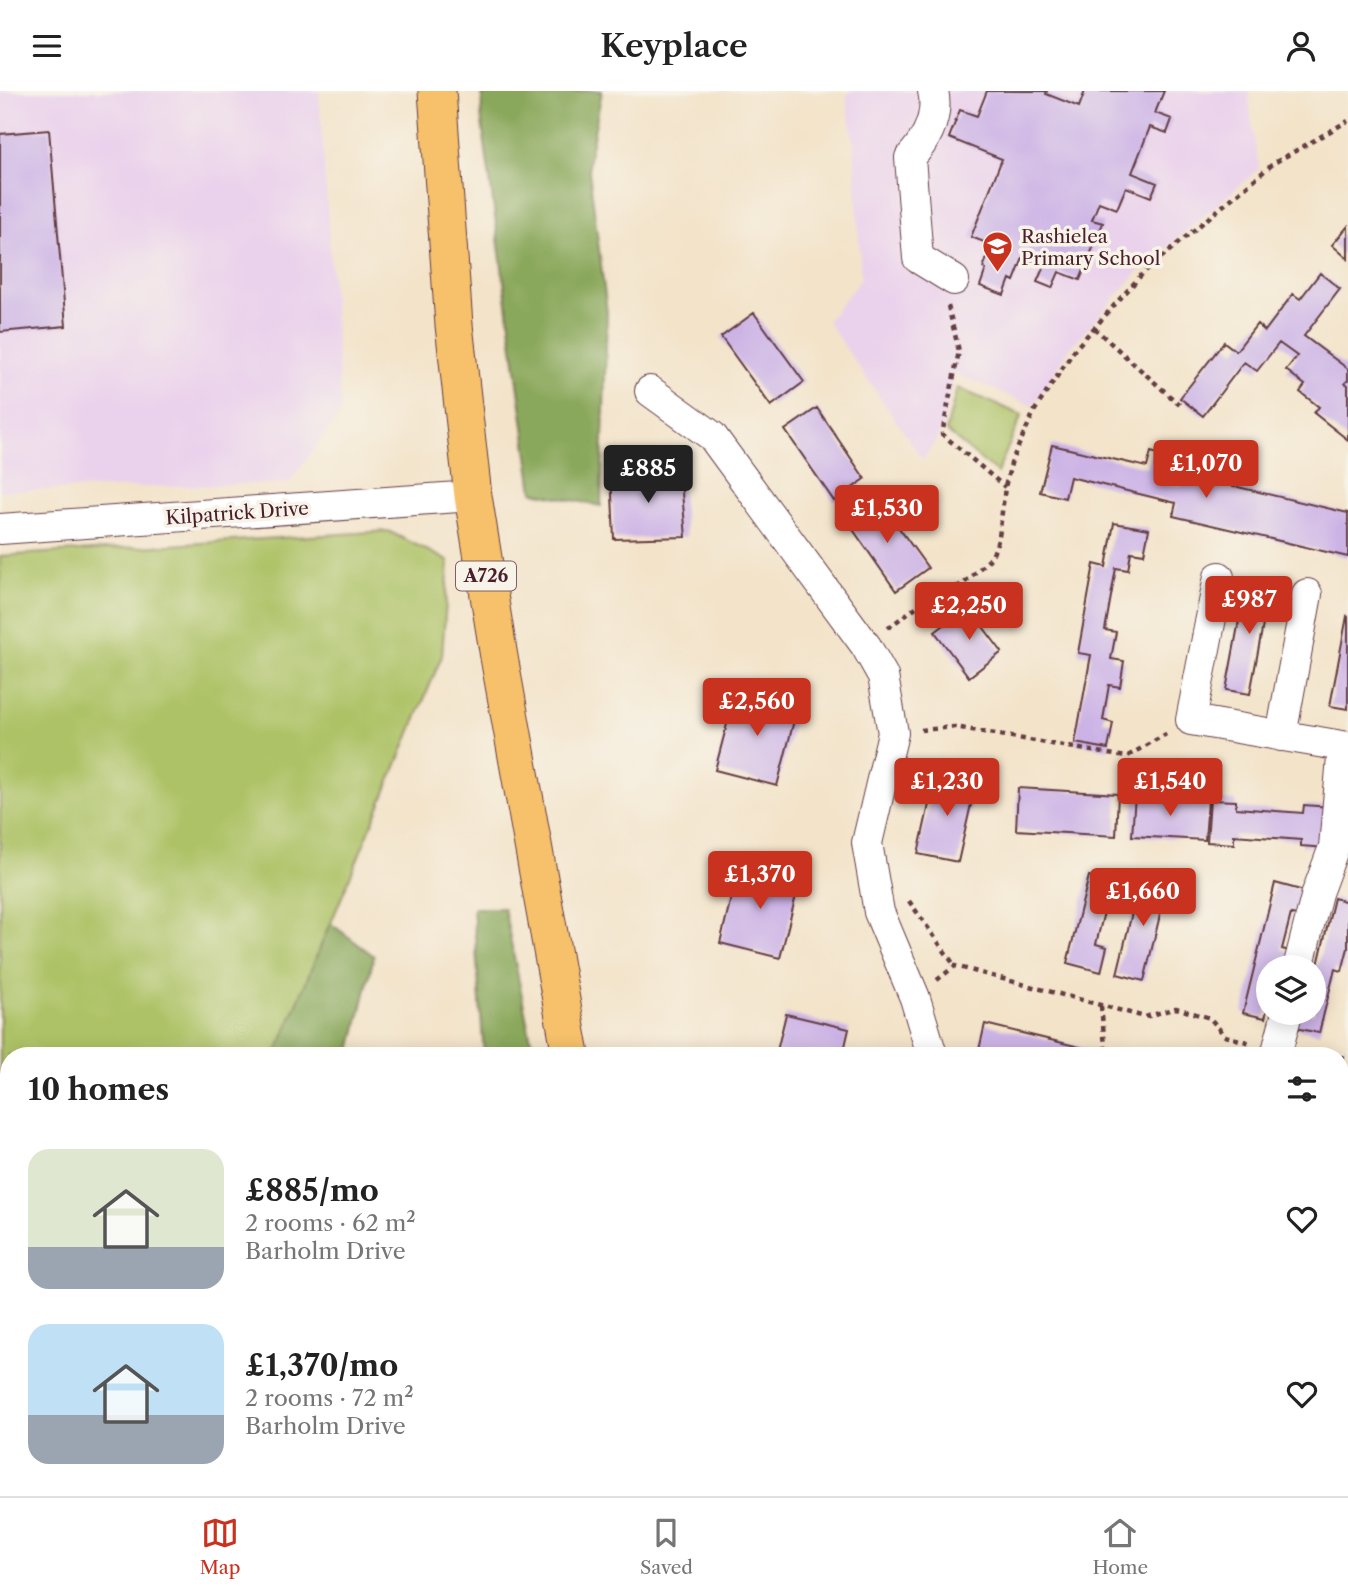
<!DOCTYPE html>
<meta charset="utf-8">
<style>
body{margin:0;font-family:"Libre Caslon Text",serif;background:#f6f6f6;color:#222;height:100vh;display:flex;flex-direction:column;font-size:26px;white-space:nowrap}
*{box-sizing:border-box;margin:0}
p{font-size:23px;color:#767676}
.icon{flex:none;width:38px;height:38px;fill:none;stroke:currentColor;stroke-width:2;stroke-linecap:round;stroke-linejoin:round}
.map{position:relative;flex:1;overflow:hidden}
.side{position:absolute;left:0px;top:956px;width:1349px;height:450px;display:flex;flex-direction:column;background:#fff;border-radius:28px 28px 0 0;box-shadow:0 4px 18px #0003}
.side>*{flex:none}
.tools{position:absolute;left:1256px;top:864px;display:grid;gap:14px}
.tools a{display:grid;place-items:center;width:70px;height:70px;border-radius:50%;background:#fff;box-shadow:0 4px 18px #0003;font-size:35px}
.price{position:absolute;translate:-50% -60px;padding:0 16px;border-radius:7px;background:#c8321e;color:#fff;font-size:23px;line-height:46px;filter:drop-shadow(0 2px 4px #0008)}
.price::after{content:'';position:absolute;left:50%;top:42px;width:21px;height:16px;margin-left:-10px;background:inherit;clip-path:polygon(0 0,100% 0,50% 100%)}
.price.on{background:#222;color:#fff}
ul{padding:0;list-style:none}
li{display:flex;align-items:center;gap:21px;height:175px;padding:0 28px}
li span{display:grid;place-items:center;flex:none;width:196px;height:140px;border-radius:21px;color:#555}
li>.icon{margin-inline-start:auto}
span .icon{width:84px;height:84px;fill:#fffc;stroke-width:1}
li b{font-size:30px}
h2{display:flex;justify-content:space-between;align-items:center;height:84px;padding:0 28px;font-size:30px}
header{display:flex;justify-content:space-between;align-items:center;height:91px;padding:0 28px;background:#fff;font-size:32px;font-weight:600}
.dock{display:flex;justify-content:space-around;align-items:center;height:98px;border-top:2px solid #e0e0e0;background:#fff;font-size:19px;color:#767676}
.dock a{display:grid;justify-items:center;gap:4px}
.dock .on{color:#c8321e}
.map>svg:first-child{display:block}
</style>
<header><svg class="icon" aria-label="menu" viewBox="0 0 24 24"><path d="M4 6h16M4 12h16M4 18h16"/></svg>Keyplace<svg class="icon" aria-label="person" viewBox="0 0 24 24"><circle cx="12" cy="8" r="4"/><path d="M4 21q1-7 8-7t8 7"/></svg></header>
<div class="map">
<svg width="1348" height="1405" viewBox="0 0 1348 1405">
<rect width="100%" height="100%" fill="#f7f3e8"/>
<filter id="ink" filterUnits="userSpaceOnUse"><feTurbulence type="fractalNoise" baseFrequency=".0143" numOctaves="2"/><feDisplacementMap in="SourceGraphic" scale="14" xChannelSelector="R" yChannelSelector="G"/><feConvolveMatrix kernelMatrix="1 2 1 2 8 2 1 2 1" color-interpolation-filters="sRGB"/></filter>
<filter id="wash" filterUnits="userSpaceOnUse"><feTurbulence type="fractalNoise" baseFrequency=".00686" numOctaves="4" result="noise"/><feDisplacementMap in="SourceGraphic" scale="28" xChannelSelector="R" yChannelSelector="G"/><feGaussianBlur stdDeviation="1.57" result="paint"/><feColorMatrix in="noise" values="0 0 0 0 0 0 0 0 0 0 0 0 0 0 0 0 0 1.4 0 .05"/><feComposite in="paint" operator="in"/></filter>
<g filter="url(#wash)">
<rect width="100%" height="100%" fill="#f3e3c9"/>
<path fill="#ead1ec" d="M 0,0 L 319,0 L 341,321 L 289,392 L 0,400 Z
M 851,0 L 1249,0 L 1251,27 L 1259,78 L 1140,179 L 1070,257 L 1036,311 L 1030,314 L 955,282 L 942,339 L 923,369 L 827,230 L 861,188 L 854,52 L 846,5 Z"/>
<path fill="#adc266" stroke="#7c7048" stroke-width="2" d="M 957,297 L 1022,324 L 997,382 L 946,340 Z
M 388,440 L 449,470 L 442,565 L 276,964 L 9,964 L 9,1396 L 208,1397 L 182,1405 L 0,1405 L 0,465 Z"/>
<path fill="#8aa85b" stroke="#6a6443" stroke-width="2" d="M 483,0 L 602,0 L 588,72 L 607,221 L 601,415 L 533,401 L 481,24 Z
M 473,817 L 504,817 L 534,964 L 484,964 Z
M 330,832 L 374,865 L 350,964 L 276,964 Z
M 208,1397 L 622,1396 L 624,1405 L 182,1405 Z"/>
<g id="blocks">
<path fill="#ccb3e6" d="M 987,0 L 1047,0 L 1046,3 L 1079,16 L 1085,0 L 1164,0 L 1155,22 L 1172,28 L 1167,42 L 1150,36 L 1132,82 L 1157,92 L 1151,106 L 1126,96 L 1117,118 L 1099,111 L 1092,129 L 1103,132 L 1080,189 L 1059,181 L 1052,197 L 1037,191 L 1044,175 L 1023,167 L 1014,190 L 1010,188 L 1004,204 L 980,195 L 986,178 L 983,177 L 992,154 L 971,146 L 1002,68 L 949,47 L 960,19 L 977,25 Z
M 49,39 L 66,235 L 0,241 L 0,43 Z
M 1348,135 L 1348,168 L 1332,154 Z
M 1320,182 L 1340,198 L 1304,245 L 1348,278 L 1348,289 L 1345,292 L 1348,294 L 1348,349 L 1314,322 L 1319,316 L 1300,301 L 1305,294 L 1286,279 L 1297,265 L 1279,252 L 1257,280 L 1244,271 L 1203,325 L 1180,307 L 1224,251 L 1236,260 L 1257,233 L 1265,240 L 1293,203 L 1300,208 Z
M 754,222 L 804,291 L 771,315 L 721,246 Z
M 817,317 L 865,388 L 834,410 L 785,339 Z
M 1052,354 L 1147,376 L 1151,361 L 1169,366 L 1163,391 L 1181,395 L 1183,383 L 1348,422 L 1348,466 L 1173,425 L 1176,412 L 1070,386 L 1065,407 L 1040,401 Z
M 680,379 L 686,446 L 614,448 L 611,381 Z
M 878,408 L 928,477 L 896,500 L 847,430 Z
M 1114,432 L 1149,438 L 1144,463 L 1131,461 L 1128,479 L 1116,477 L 1105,539 L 1116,541 L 1111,568 L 1124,570 L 1120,596 L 1109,594 L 1103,629 L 1113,632 L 1108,658 L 1075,652 L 1091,564 L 1078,562 L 1094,473 L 1106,476 Z
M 1247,487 L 1271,491 L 1250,603 L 1226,599 Z
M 968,516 L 1002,561 L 969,586 L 935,541 Z
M 1347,525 L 1348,526 L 1348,618 L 1330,615 Z
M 736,599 L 798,614 L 777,695 L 715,679 Z
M 936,682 L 976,691 L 958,771 L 918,763 Z
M 1018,697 L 1118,703 L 1116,745 L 1016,739 Z
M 1135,704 L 1208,709 L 1205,749 L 1132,745 Z
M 1210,709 L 1236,710 L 1236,717 L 1303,722 L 1304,714 L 1330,716 L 1327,757 L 1301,755 L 1301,749 L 1234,744 L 1234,753 L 1207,751 Z
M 739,774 L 800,789 L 780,867 L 720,852 Z
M 1089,785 L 1122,793 L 1116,819 L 1105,817 L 1096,853 L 1107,856 L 1101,881 L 1067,872 Z
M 1141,785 L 1168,791 L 1144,890 L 1117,883 Z
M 1275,792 L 1308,801 L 1302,825 L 1291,823 L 1282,858 L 1293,861 L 1289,877 L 1269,877 L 1269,911 L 1265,927 L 1243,922 Z
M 1334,807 L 1348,811 L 1348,857 L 1342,880 L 1335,878 L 1319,942 L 1291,936 L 1295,922 L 1314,922 L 1314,877 L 1306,877 L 1307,871 L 1318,874 Z
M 786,923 L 849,938 L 843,964 L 776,964 Z
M 985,933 L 1100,961 L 1099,964 L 1002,964 L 979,959 Z
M 770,1396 L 812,1396 L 812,1397 L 785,1405 L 773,1405 Z
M 1075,1396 L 1097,1396 L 1098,1405 L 1077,1405 Z
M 1163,1396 L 1185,1396 L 1186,1405 L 1165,1405 Z
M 1215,1396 L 1243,1396 L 1244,1405 L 1217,1405 Z"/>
</g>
</g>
<g filter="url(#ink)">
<use href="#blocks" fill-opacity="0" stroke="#633c43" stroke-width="2"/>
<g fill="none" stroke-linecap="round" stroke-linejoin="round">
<defs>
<path id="minor" d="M 933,0 C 939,26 927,48 910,67 L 918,167 L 954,189
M 650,300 L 712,345 L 866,555 L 883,585 L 893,642 L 867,752 L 879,821 L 915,907 L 932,964
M 0,438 L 473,405
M 1219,486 L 1191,629 L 1348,656
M 1281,645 L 1307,503
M 1298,877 L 1317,802 L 1334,756 L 1343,656
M 1276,964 L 1287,922
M 1340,1212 L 1348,1168
M 716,1396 L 718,1405
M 943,1396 L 946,1405
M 1338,1402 L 1348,1401"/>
<path id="major" d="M 437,0 L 454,234 L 473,405 L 499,566 L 571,964
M 650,1396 L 651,1405"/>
</defs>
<use href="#minor" stroke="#633c43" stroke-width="32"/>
<use href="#major" stroke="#633c43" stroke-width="39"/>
<path stroke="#633c43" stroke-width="4.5" stroke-dasharray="5 5" stroke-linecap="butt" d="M 948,215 L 959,260 L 942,343 L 1005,396
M 1094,237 L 1182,316
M 888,537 L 924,510 L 963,493 L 992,466 L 999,446 L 1005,396 L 1012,369 L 1035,319 L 1075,258 L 1094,237 L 1144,181 L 1274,72 L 1348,30
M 921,639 L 955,636 L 1126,666 L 1166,643
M 909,810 L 955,875
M 937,889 L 955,875 L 1145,926 L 1176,917 L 1210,927 L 1225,945 L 1251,952
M 1101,915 L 1106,964
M 1304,962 L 1325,964
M 1340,966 L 1348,967
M 1120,1396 L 1122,1405"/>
<use href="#minor" stroke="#fff" stroke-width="30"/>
<use href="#major" stroke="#f6c16b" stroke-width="37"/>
</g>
</g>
<defs>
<symbol id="school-pin" viewBox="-11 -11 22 30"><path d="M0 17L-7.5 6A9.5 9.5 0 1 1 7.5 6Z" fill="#c8321e" stroke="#f7f3e8"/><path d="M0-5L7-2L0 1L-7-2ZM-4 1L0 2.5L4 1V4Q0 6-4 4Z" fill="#fff"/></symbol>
</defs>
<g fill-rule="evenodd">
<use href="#school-pin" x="980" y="138" width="35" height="47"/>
</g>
<g text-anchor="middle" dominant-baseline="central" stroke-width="7" stroke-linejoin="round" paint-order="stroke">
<rect fill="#f7f3e8" stroke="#7e5f64" stroke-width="2" x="456" y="470.5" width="60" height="29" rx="5"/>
<g font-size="18" font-weight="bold" fill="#4a1f2b">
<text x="486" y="485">A726</text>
</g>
<g font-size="19" fill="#4a1f2b" stroke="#f7f3e8" text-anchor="start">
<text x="1021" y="145">Rashielea<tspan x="1021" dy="22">Primary School</tspan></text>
</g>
<g font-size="19" fill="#4a1f2b" stroke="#f7f3e8">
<text transform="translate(237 422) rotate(-4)">Kilpatrick Drive</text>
</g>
</g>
</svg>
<div class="tools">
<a><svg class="icon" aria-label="layers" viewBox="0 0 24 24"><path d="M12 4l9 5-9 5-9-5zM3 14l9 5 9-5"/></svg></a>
</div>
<b class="price" style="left:1206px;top:409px">£1,070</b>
<b class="price on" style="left:648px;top:414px">£885</b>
<b class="price" style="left:887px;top:454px">£1,530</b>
<b class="price" style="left:1249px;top:545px">£987</b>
<b class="price" style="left:969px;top:551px">£2,250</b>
<b class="price" style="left:757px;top:647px">£2,560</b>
<b class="price" style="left:947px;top:727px">£1,230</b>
<b class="price" style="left:1170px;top:727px">£1,540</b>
<b class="price" style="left:760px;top:820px">£1,370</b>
<b class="price" style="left:1143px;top:837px">£1,660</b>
<section class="side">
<h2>10 homes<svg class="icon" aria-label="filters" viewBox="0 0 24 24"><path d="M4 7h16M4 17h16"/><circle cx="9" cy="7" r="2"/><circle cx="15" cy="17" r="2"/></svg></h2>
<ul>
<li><span style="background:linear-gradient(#dfe7d0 70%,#9aa5b1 0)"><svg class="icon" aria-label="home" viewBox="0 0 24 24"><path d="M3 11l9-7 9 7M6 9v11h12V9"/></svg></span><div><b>£885/mo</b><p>2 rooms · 62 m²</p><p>Barholm Drive</p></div><svg class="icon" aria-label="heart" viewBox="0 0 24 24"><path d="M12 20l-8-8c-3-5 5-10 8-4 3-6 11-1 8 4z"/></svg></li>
<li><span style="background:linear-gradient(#bfe0f5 65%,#9aa5b1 0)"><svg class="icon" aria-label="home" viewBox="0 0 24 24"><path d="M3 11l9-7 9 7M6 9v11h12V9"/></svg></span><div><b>£1,370/mo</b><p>2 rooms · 72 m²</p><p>Barholm Drive</p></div><svg class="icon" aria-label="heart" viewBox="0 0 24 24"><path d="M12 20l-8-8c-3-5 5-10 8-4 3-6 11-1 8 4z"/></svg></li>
</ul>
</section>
</div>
<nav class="dock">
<a class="on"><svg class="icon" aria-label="map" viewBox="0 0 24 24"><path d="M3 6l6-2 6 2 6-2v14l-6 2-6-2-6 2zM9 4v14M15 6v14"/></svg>Map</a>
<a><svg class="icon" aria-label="saved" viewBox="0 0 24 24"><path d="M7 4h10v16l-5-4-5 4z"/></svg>Saved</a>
<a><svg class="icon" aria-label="home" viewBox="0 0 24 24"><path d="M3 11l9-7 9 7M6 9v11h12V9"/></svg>Home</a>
</nav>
